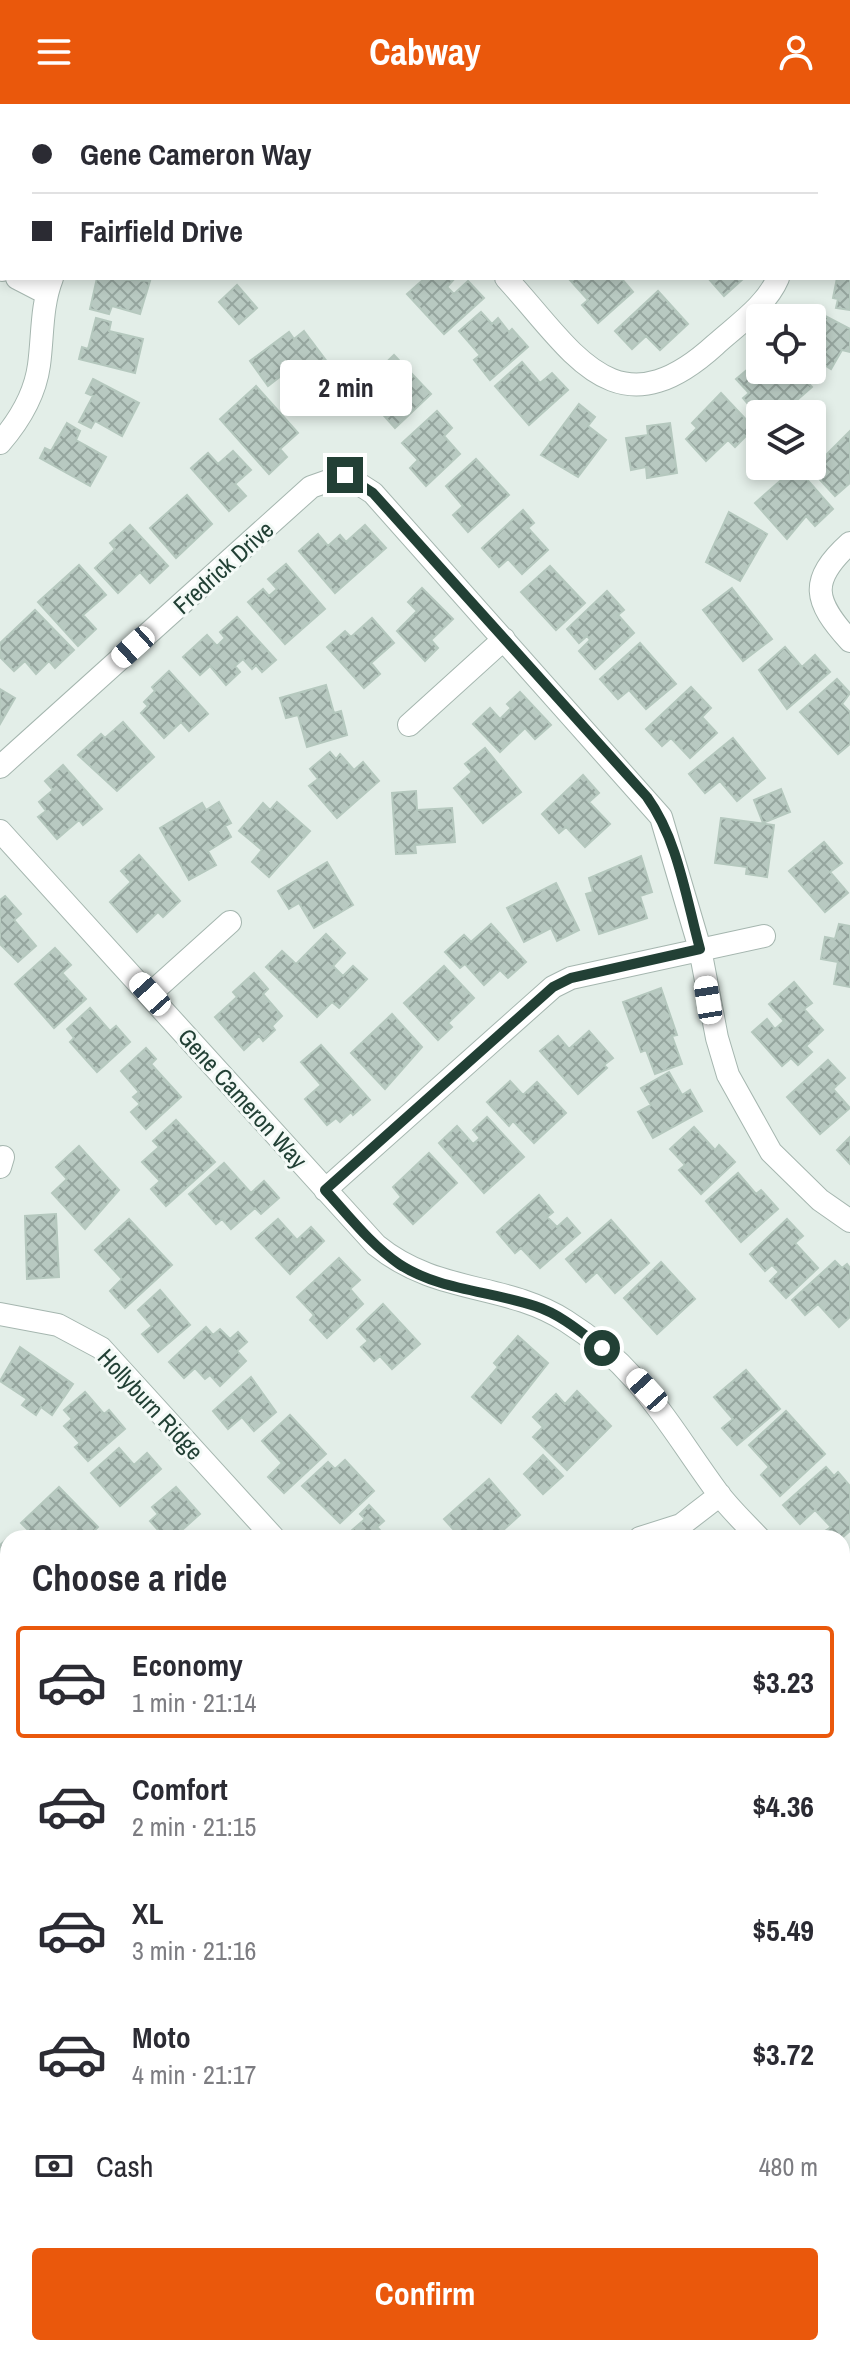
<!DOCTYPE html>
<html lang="en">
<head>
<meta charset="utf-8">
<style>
	:root { --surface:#fff; --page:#f7f7f7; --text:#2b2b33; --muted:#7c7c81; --line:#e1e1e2; --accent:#ea580c }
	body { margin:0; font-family:"Archivo Narrow",sans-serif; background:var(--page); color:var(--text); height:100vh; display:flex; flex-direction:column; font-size:30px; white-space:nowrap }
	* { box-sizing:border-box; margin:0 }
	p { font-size:26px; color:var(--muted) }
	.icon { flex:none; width:44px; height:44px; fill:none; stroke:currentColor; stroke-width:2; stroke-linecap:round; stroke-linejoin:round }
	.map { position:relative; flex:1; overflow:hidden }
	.sheet { position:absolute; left:0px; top:1426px; width:850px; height:826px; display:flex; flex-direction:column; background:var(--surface); border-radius:24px 24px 0 0; box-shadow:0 4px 12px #0003 }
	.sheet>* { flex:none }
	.banner { position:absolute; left:0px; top:0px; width:850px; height:176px; box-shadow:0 4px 12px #0003; display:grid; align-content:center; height:176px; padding:0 32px; background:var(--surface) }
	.fabs { position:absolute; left:746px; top:200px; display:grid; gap:16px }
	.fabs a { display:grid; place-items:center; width:80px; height:80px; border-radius:8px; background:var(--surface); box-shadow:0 4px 12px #0003; font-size:40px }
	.end { position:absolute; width:36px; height:36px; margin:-18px; border:10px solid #224035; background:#fff; box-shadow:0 0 0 4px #fff }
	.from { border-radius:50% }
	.bubble { position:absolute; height:56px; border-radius:8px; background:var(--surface); box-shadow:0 4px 12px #0003; font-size:26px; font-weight:700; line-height:56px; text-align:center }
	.car { position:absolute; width:24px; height:48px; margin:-24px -12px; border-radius:10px; box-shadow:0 0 6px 2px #0007; background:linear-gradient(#fff 24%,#345 0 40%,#fff 0 76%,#345 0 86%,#fff 0) }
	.banner b { display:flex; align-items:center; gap:28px; height:76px; font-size:30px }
	.banner b+b { border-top:2px solid var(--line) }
	.banner i { width:20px; height:20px; background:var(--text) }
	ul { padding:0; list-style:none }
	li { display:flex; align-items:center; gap:24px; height:112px; margin:0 16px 12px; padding:0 16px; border:4px solid transparent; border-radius:8px }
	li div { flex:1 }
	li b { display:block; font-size:30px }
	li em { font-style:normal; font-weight:700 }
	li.current { border-color:var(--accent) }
	li>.icon { width:72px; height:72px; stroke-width:1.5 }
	h2 { padding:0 32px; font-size:36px; line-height:96px }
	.pay { display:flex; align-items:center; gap:20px; height:88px; padding:0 32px; font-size:30px }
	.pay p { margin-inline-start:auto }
	.action { display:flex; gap:16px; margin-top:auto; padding:16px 32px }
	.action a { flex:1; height:92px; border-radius:8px; background:var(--accent); color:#fff; font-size:32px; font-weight:700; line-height:92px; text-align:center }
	header { display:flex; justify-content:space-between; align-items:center; height:104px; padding:0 32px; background:var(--accent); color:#fff; font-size:36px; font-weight:700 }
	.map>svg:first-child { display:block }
	.green { fill:#bbe0c2 }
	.building { fill:url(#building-cross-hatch); stroke:#b5c8be; stroke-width:2 }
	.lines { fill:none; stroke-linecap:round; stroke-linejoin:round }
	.minor-casing { stroke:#a5b6af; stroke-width:24 }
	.tertiary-casing { stroke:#a5b6af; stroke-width:26 }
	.minor { stroke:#fff; stroke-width:22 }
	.tertiary { stroke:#fff; stroke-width:24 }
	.route { stroke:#224035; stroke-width:10 }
	.labels { text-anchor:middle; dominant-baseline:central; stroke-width:6; stroke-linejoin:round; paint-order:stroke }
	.street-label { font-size:24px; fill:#224035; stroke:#f4faf7 }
</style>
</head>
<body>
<header><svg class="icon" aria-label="menu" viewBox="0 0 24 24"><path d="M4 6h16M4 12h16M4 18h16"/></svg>Cabway<svg class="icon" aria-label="person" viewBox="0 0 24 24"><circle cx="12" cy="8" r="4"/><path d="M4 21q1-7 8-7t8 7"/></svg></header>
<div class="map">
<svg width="850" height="2251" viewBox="0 0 850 2251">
	<defs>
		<pattern id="building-cross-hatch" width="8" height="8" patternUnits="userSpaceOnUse" patternTransform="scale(2)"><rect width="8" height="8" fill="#b8c9c1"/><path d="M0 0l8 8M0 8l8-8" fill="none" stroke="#95a59e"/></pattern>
	</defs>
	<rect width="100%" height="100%" fill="#e3eee8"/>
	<path class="green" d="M 439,2244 L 568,2244 L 560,2251 L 447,2251 Z"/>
	<path class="building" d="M 48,0 L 78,0 L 80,2 L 49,2 Z
		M 110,0 L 141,0 L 143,2 L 112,2 Z
		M 274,0 L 330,0 L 332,2 L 272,2 Z
		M 429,0 L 464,0 L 427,2 Z
		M 754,0 L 814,0 L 816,2 L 752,2 Z
		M 848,29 L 850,31 L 848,64 Z
		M 850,89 L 850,138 L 848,138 L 848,90 Z
		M 848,153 L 850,154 L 850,206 L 836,204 L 838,195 L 833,194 L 837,174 L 848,174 Z
		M 97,174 L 150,177 L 140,210 L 112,202 L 109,210 L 90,205 Z
		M 425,174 L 455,174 L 447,183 L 454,190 L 468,177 L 484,194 L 444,230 L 407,190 Z
		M 621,174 L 633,188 L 598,219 L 582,201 L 588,196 L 569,175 Z
		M 708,174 L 744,174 L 724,192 Z
		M 237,181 L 257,204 L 239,220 L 219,198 Z
		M 658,187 L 688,220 L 660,246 L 646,232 L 632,245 L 615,227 Z
		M 808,203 L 850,225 L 850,248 L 842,246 L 831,265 L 812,253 L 812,214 L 802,214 Z
		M 481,208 L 492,220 L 498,214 L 509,228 L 512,225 L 528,243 L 490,276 L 474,256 L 480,251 L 459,227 Z
		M 96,214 L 111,218 L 109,227 L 143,235 L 135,269 L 79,255 L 82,243 L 88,245 Z
		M 304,227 L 331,263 L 318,272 L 329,287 L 301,308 L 285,287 L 295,279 L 286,268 L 268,282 L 250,257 L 289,228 L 294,235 Z
		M 394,251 L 431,290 L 395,324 L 378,305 L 386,297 L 367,277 Z
		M 522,258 L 540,279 L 552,269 L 568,286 L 529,321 L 495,282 Z
		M 754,260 L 762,270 L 767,266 L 796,266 L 812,283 L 781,310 L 760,310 L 760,314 L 743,294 L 749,289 L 736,275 Z
		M 93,275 L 139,299 L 122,332 L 95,317 L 91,324 L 79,318 L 93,292 L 86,289 Z
		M 256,282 L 298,329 L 280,345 L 287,353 L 269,370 L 220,315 Z
		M 721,289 L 754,324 L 735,343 L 728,336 L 706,357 L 686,335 L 697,324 L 692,319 Z
		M 579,300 L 595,313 L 588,322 L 606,336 L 578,373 L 541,351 Z
		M 437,307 L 452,324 L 444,332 L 460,350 L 426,382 L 410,364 L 418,356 L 402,339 Z
		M 67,319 L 80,327 L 76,336 L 106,353 L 90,382 L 40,354 L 45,344 L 51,347 Z
		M 670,319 L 677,369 L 647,374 L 646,363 L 631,366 L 626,334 L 648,331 L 647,322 Z
		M 850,327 L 850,379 L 835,392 L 811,366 Z
		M 233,347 L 251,366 L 235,380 L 246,392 L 229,407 L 191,364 L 208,349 L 218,360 Z
		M 476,355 L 509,391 L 468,428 L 453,411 L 463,402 L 446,382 Z
		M 796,363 L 833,405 L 815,422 L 806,412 L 787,435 L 755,399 Z
		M 187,391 L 212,420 L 176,454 L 150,424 Z
		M 523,406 L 534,419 L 528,424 L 548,446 L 522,470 L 508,455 L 499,463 L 482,444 Z
		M 729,408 L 767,430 L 740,477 L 706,458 Z
		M 130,421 L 168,462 L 150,479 L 140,468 L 118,489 L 95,464 L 115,445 L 110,439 Z
		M 365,421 L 386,444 L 335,489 L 299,447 L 318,430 L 328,442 L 340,431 L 346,438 Z
		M 286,460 L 325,505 L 285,540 L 248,498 L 263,485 L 269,492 L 277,485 L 268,475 Z
		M 79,461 L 106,491 L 83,511 L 96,525 L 78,542 L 38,498 Z
		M 550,462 L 585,499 L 556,526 L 521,488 Z
		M 422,484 L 453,515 L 431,536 L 438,544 L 425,557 L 397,527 L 417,507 L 408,498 Z
		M 732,484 L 772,535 L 743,557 L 703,506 Z
		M 607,487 L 624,506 L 618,511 L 634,529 L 595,565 L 579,547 L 590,536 L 587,532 L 579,539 L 567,525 Z
		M 35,506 L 74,546 L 55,564 L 49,557 L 36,570 L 25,557 L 14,567 L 0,553 L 0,539 Z
		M 237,513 L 276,556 L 262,568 L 256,561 L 252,565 L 243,555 L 235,562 L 240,568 L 226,581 L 210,562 L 200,571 L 183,553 L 207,531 L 217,542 L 225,534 L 220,528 Z
		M 372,514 L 394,539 L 371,559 L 380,570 L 364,584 L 327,543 L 345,527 L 351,533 Z
		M 640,539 L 676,580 L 646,605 L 629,586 L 618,595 L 600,575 Z
		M 785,543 L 802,563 L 815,551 L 830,568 L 787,605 L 759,566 Z
		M 169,567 L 208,610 L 189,627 L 181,618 L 164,634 L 141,609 L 148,602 L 144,598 L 155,587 L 152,583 Z
		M 837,575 L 850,589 L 842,600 L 850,608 L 850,640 L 838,650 L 800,608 Z
		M 326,581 L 334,609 L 341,607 L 347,631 L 307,643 L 298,611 L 286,614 L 280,594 Z
		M 691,583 L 711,604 L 702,613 L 717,629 L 690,654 L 671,634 L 662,642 L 646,625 Z
		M 0,585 L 15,594 L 0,620 Z
		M 520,588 L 551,621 L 535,635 L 525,624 L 500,648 L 473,620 L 490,604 L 500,615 L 511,604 L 507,600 Z
		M 123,618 L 154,653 L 117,687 L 78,651 L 101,630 L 105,634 Z
		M 733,634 L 765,674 L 737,697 L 720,677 L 705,689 L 689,670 Z
		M 485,644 L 521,688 L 483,719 L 454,684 L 472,668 L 465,660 Z
		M 330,648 L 336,655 L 340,650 L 354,666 L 363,658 L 379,677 L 337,714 L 309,682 L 318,675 L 310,665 Z
		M 63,661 L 102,705 L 83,721 L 79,716 L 57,735 L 38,713 L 46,707 L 39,698 L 53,686 L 45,677 Z
		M 583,671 L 599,689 L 589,698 L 610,720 L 585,743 L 566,723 L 559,729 L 542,710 Z
		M 781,685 L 790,708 L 763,719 L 754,696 Z
		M 416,687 L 417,706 L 452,704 L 455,738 L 415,741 L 416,749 L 396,750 L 392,689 Z
		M 219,698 L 231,719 L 225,722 L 231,733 L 208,747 L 216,761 L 189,776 L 160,724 L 202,699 L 206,706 Z
		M 277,698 L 310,727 L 269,773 L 252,758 L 262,746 L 239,727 L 263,699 L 270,706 Z
		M 721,714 L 774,721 L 767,773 L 746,770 L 747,763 L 715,759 Z
		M 824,738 L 842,759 L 830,768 L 848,789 L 825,808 L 789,767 Z
		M 139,751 L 180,797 L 163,813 L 158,808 L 137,828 L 110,798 L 131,778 L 121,767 Z
		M 641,752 L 652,788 L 640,792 L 647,814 L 599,830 L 586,790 L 593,788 L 589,774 Z
		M 327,758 L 353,801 L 314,824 L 299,799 L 289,805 L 278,787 Z
		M 556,779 L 579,826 L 557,837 L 551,824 L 524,838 L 507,804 Z
		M 5,792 L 21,810 L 14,816 L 36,842 L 18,858 L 0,840 L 0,796 Z
		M 491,820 L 526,858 L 508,874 L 500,866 L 484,881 L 465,860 L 460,864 L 445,848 L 464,831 L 471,838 Z
		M 839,820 L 850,822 L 850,883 L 834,880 L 838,858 L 821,855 L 825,833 L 835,835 Z
		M 326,830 L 345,849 L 333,862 L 343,872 L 353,862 L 367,875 L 339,904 L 332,898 L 317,913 L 266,863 L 282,847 L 296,860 Z
		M 55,844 L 71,861 L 62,869 L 86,895 L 54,924 L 15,880 Z
		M 444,862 L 474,894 L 448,919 L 452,923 L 438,936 L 404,899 Z
		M 254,869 L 268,885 L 263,890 L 282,912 L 272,922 L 275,926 L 263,937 L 259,932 L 244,946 L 215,913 L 237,893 L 233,888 Z
		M 794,878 L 812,899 L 804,905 L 823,926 L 806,942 L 812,948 L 798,961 L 791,954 L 782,962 L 752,928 L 767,915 L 775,925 L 784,917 L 769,900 Z
		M 661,884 L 677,931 L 672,932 L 682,960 L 655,970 L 646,946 L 641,948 L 623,898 Z
		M 90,904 L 110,927 L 116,922 L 130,938 L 97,968 L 70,938 L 74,934 L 67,925 Z
		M 392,910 L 422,943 L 385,985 L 351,949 Z
		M 589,927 L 613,954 L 604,961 L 607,964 L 578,990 L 540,947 L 558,932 L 569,945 Z
		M 321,941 L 370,996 L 353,1011 L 351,1008 L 340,1018 L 336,1014 L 327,1021 L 305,995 L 321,981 L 301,958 Z
		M 146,944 L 156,955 L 151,960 L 181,993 L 146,1025 L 131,1008 L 140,1000 L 133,993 L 139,988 L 121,967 Z
		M 828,956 L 845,974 L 833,985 L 850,1004 L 820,1030 L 787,993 Z
		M 669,968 L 682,991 L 690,986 L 702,1007 L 653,1034 L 638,1008 L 651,1001 L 641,984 Z
		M 510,977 L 523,991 L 537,978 L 566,1009 L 534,1039 L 513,1017 L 509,1022 L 487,998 Z
		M 487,1013 L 524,1053 L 484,1089 L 439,1039 L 457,1022 L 473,1040 L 480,1034 L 473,1026 Z
		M 176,1016 L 215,1058 L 166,1102 L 151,1085 L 160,1077 L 142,1058 L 159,1043 L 153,1037 Z
		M 694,1023 L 715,1046 L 719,1041 L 735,1058 L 701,1090 L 679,1066 L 685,1061 L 670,1045 Z
		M 850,1033 L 850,1060 L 837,1046 Z
		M 79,1042 L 119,1086 L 85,1125 L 52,1089 L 67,1075 L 56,1063 Z
		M 429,1049 L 457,1079 L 413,1120 L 394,1100 L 401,1093 L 393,1083 Z
		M 224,1059 L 251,1089 L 264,1077 L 279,1094 L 261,1110 L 255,1104 L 231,1125 L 222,1115 L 216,1120 L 189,1090 Z
		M 738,1069 L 756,1090 L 761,1086 L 778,1105 L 741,1138 L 706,1097 Z
		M 539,1091 L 553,1108 L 547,1113 L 557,1123 L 567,1114 L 580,1129 L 540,1164 L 521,1144 L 515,1149 L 497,1128 Z
		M 56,1110 L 59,1173 L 27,1175 L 25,1112 Z
		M 129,1115 L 172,1161 L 125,1204 L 110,1187 L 122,1175 L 95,1146 Z
		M 278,1115 L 297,1136 L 311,1123 L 324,1137 L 290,1170 L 256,1134 Z
		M 787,1115 L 803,1132 L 795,1139 L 818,1164 L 786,1194 L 770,1177 L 779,1168 L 772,1161 L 765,1167 L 750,1150 Z
		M 611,1116 L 649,1159 L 615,1189 L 597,1168 L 586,1178 L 566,1155 Z
		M 339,1154 L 360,1176 L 350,1185 L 363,1200 L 327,1234 L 310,1216 L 314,1211 L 297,1193 Z
		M 835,1157 L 842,1164 L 847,1160 L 850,1164 L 850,1213 L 839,1223 L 818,1200 L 805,1211 L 792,1196 Z
		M 661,1158 L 695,1195 L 657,1230 L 624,1194 Z
		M 160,1186 L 190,1221 L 158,1248 L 142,1230 L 152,1222 L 138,1206 Z
		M 383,1200 L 420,1240 L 392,1265 L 380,1252 L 374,1257 L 361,1243 L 368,1237 L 357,1225 Z
		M 206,1223 L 213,1231 L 220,1225 L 230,1235 L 238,1228 L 247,1238 L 237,1247 L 246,1257 L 220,1282 L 210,1271 L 205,1275 L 195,1264 L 184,1274 L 169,1258 Z
		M 518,1232 L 548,1259 L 501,1319 L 472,1293 L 498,1263 L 494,1259 Z
		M 20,1243 L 73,1280 L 52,1311 L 41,1303 L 36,1311 L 22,1301 L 27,1295 L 0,1277 Z
		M 746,1266 L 780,1305 L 737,1341 L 722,1324 L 733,1315 L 714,1293 Z
		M 251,1273 L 276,1308 L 254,1327 L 242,1313 L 228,1325 L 213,1307 Z
		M 577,1287 L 611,1322 L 567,1366 L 533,1333 L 543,1323 L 533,1313 L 556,1290 L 565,1300 Z
		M 85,1288 L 104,1310 L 109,1306 L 125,1325 L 88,1357 L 75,1343 L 80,1339 L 64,1322 L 72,1315 L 64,1306 Z
		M 786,1307 L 825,1350 L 780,1392 L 761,1371 L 769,1363 L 749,1341 Z
		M 290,1311 L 326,1350 L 284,1389 L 268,1373 L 282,1359 L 262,1337 Z
		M 119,1344 L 134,1361 L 147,1349 L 161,1365 L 120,1402 L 91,1369 Z
		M 543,1351 L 563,1372 L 543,1390 L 524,1370 Z
		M 345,1356 L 374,1387 L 340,1419 L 302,1382 L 328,1358 L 335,1365 Z
		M 826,1363 L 834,1372 L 838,1368 L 850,1382 L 850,1427 L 842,1434 L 831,1434 L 825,1427 L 831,1423 L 815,1406 L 800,1420 L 783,1401 Z
		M 489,1375 L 520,1411 L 500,1429 L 505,1434 L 461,1434 L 444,1415 Z
		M 59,1383 L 98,1423 L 87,1434 L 75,1434 L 68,1427 L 61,1434 L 36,1434 L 21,1419 Z
		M 176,1383 L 200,1410 L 173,1434 L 165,1434 L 150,1417 L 158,1410 L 152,1403 Z
		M 369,1401 L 384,1417 L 377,1423 L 387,1434 L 343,1434 L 365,1415 L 360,1410 Z
		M 8,1434 L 8,1478 L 0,1485 L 0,1441 Z
		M 850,1538 L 850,1566 L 842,1557 L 842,1546 Z
		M 8,1561 L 8,1619 L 0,1611 L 0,1568 Z
		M 842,1577 L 850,1585 L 850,1598 L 842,1606 Z
		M 843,1703 L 850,1710 L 850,1769 L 842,1760 Z
		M 0,1732 L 8,1741 L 8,1746 L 0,1753 Z
		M 0,1758 L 8,1767 L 8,1785 L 0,1792 Z
		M 0,1893 L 8,1896 L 8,1932 L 0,1951 Z
		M 850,1927 L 850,1993 L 842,1984 L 842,1975 L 848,1970 L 842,1964 L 842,1934 Z
		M 845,2084 L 850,2089 L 850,2153 L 842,2144 L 845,2140 L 842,2136 L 842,2086 Z
		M 8,2109 L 8,2160 L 0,2167 L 0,2116 Z
		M 276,2244 L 309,2244 L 316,2251 L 269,2251 Z
		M 644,2244 L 652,2244 L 656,2249 L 669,2244 L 675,2251 L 637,2251 Z
		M 677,2244 L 733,2244 L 726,2251 L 684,2251 Z"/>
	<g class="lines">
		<g class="minor-casing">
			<path id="minor" d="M 359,0 L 361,2
				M 690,0 L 691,2
				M 213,2 L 215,0
				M 0,164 L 2,166
				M 17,174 L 46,189
				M 506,174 C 573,247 615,332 715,241 C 737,221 766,202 778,174
				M 0,339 C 19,317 35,291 39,261 C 43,232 41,202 52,174
				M 850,439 C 808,477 814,497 850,537
				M 409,621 L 504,535
				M 0,663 L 311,383 L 345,371 L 373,389 L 661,713 L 700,845 L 717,934 L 728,971 L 771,1048 L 820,1096 L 850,1117
				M 0,727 L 376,1141 C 437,1191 505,1178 566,1217 C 641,1264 668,1321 718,1389 C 730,1405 745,1419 759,1434
				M 150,890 L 230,818
				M 0,1063 L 3,1053
				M 325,1086 L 553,883 L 571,874 L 764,832
				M 0,1210 L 58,1221 L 101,1244 L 274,1434
				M 640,1434 L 681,1421 L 720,1391
				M 0,1543 L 8,1536
				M 0,1676 L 8,1685
				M 842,1840 L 850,1849
				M 842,2241 L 850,2249
				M 387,2244 L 398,2251
				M 797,2251 L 805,2244"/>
		</g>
		<g class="tertiary-casing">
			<path id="tertiary" d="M 842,1476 L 850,1469
				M 0,2226 L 8,2219"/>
		</g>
		<use href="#minor" class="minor"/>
		<use href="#tertiary" class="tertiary"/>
	</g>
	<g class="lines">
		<path class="route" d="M 345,371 L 373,389 L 647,693 C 678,736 686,794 700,845 L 571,874 L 553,883 L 325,1086 C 348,1111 371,1141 399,1160 C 438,1186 491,1187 535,1202 C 560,1210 581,1228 602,1244"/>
	</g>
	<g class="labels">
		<g class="street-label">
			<text transform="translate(223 463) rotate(-42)">Fredrick Drive</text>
			<text transform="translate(243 994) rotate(48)">Gene Cameron Way</text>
			<text transform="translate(151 1300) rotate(47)">Hollyburn Ridge</text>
		</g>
	</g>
</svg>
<div class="fabs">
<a><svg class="icon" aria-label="locate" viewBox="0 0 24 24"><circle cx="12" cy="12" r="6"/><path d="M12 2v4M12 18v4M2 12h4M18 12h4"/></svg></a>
<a><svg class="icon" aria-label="layers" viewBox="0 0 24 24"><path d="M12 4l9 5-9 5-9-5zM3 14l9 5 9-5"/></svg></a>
</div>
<i class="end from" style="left:602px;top:1244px"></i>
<i class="end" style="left:345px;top:371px"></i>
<div class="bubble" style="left:280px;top:256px;width:132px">2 min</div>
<i class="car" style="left:133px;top:543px;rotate:228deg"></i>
<i class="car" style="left:150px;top:890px;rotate:318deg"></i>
<i class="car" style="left:708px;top:896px;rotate:351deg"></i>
<i class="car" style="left:647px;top:1286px;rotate:318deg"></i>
<div class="banner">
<b><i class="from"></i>Gene Cameron Way</b>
<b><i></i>Fairfield Drive</b>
</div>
<section class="sheet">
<h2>Choose a ride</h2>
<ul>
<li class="current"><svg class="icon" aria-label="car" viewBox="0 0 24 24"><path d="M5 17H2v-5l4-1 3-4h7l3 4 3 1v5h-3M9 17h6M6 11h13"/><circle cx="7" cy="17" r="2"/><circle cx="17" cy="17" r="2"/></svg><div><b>Economy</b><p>1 min · 21:14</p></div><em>$3.23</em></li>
<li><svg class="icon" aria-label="car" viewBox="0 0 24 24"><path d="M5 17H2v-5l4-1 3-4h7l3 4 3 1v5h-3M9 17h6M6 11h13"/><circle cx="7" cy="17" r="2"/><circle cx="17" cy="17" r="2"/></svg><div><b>Comfort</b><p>2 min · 21:15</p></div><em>$4.36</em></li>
<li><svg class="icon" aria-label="car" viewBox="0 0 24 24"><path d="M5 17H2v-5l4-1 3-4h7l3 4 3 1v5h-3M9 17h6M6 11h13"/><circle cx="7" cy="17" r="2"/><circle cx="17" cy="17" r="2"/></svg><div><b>XL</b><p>3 min · 21:16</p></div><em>$5.49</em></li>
<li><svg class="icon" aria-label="car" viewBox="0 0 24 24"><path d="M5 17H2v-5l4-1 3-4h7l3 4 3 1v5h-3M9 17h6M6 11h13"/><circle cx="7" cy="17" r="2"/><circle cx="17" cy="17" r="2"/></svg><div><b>Moto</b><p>4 min · 21:17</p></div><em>$3.72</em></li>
</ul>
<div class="pay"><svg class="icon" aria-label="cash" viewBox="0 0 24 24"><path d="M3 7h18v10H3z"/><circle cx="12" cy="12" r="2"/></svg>Cash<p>480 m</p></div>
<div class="action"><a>Confirm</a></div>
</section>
</div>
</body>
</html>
